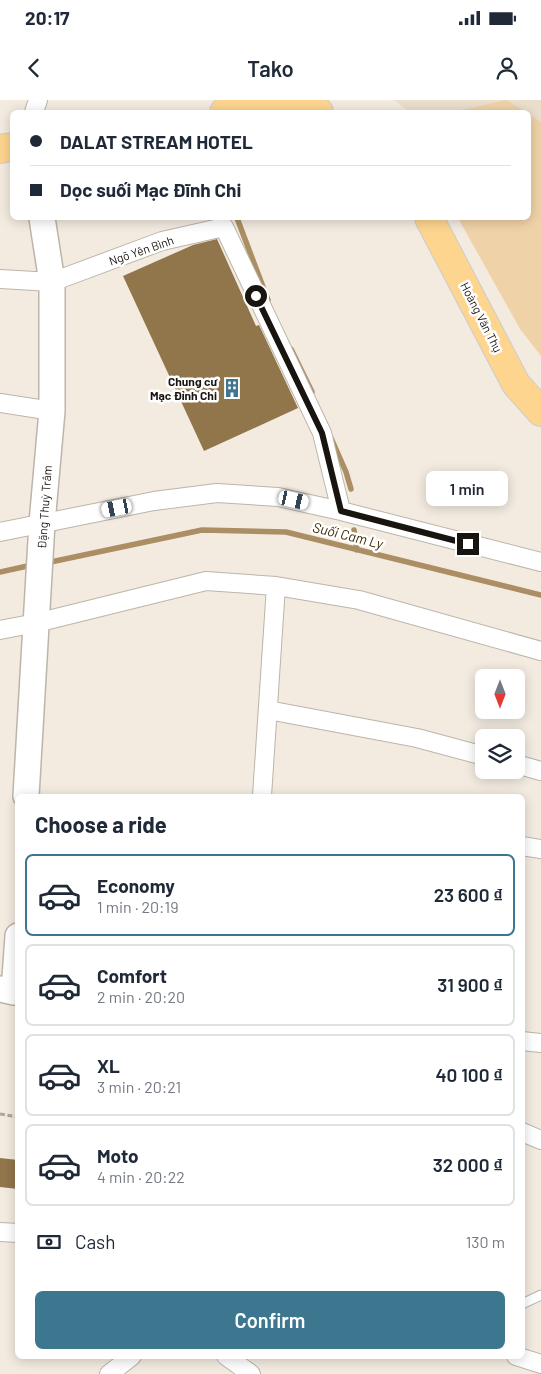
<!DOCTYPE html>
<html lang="en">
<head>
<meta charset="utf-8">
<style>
	:root { --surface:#fff; --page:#f6f6f7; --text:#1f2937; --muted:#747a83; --line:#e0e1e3; --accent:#3c778f }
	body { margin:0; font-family:Barlow,sans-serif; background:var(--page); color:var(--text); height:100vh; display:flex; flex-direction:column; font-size:19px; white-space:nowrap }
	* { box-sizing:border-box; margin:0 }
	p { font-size:16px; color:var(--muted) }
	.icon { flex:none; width:28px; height:28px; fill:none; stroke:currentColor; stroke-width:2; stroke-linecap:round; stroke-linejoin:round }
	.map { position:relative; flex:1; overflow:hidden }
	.details { position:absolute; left:15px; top:694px; width:510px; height:565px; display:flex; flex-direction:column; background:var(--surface); border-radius:8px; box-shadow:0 2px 12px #0003 }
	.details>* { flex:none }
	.banner { position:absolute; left:10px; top:10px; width:521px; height:110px; border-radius:8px; box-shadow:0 2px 12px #0003; display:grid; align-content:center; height:110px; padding:0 20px; background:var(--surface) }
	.needle { width:32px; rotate:180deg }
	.buttons { position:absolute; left:475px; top:569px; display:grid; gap:10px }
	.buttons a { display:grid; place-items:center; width:50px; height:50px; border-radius:8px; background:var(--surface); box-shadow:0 2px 12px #0003; font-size:25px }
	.end { position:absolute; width:22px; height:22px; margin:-11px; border:6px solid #181511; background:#fff; box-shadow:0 0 0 2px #fff }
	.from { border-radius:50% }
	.bubble { position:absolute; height:35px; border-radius:8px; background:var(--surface); box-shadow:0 2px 12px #0003; font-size:16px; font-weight:600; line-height:35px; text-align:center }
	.car { position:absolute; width:15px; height:30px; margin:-15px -8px; border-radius:6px; box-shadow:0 0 4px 1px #0007; background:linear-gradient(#fff 24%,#345 0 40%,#fff 0 76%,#345 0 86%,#fff 0) }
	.banner b { display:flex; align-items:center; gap:18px; height:48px; font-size:19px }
	.banner b+b { border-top:1px solid var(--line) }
	.banner i { width:12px; height:12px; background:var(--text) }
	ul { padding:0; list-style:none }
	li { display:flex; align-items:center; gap:15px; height:82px; margin:0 10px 8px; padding:0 10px; border:2px solid var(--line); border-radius:8px }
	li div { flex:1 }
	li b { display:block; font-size:19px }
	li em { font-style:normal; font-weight:600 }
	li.active { border-color:var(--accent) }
	li>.icon { width:45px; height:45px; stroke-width:1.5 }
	h2 { padding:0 20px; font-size:22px; line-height:60px }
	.pay { display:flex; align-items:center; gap:12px; height:55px; padding:0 20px; font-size:19px }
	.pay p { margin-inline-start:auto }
	.primary-button { display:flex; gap:10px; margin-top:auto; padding:10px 20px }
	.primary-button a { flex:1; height:58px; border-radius:8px; background:var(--accent); color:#fff; font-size:20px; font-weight:600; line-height:58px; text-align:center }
	.status { display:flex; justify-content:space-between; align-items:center; height:35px; padding:0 25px; background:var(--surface); direction:ltr }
	.status svg { height:14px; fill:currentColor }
	header { display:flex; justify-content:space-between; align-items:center; height:65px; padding:0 20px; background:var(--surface); font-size:22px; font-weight:600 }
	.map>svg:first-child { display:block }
	.built { fill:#eadecc }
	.green { fill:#efd2a7 }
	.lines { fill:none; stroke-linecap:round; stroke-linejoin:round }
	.stream { stroke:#ab8e63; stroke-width:5.5 }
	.building { fill:#91754b }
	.lane-casing { stroke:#bcb5aa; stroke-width:11 }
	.street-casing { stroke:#bcb5aa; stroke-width:20 }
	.secondary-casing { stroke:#bcb5aa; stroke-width:28 }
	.primary-casing { stroke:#cccccb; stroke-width:30 }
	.path { stroke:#ada69e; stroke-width:3; stroke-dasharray:5 2.5; stroke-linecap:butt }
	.lane { stroke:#fff; stroke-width:9 }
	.street { stroke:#fff; stroke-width:18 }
	.secondary { stroke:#fff; stroke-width:25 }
	.primary { stroke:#fed58f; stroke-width:28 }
	.route { stroke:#181511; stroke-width:6 }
	.labels { text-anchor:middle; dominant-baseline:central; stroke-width:5; stroke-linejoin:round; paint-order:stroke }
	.street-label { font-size:12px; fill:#181511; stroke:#fff }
	.poi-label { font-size:12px; font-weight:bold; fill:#181511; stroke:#fff; text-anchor:end }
	.water-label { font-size:14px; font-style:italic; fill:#3d2803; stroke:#fff }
</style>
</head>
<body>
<div class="status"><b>20:17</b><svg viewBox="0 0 49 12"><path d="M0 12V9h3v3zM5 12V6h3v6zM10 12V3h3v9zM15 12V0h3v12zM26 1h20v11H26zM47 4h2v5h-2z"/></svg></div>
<header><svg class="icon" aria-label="back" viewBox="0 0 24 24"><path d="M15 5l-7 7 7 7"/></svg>Tako<svg class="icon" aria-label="person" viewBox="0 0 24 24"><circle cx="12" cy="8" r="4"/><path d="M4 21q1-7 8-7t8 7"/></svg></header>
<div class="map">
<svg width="541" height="1274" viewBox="0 0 541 1274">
	<rect width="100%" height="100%" fill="#f3ebe0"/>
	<path class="built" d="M 394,0 L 541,0 L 541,162 L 529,118 L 529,12 L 410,12 Z"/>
	<path class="green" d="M 506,0 L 526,12 L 452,12 L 453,12 Z
		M 529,14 L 541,22 L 541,256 L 520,229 L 458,118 L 529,118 Z"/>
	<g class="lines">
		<path class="stream" d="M 237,118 L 268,200
			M 291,249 L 312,292
			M 331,338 L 346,372 L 351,389
			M 354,430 L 357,450
			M 46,463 L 202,430 L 286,432 L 541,495
			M 0,472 L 32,465"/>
	</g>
	<path class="building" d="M 217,139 L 256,226 L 259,225 L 298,308 L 204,351 L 123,176 L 193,145 Z
		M 0,1058 L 18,1060 L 18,1089 L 0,1087 Z"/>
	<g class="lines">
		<g class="lane-casing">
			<path id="lane" d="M 522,1204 L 541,1195"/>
		</g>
		<g class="street-casing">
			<path id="street" d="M 34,12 L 38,0
				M 0,179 L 52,182 L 162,141 L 224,127 L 322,333 L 341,411
				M 0,303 L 52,311
				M 0,432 L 154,401 L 217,393 L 278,397 L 341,411 L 541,462
				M 0,530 L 36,523 L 206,481 L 276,486 L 359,500 L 541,551
				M 268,610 L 417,638 L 484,656
				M 516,664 L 541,671
				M 262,696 L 276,486
				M 522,746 L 541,749
				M 522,941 L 541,943
				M 522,1032 L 541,1040
				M 0,1132 L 18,1133
				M 226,1256 L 251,1274
				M 516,1256 L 541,1264
				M 109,1274 L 132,1256"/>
		</g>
		<g class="secondary-casing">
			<path id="secondary" d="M 26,696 L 42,423 L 52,311 L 52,182 L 42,118
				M 0,889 L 14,892 L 18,836"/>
		</g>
		<g class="primary-casing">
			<path id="primary" d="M 224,12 L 278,4 L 308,5 L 319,12
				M 0,49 L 12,47
				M 429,118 L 516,284 L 541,312"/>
		</g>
		<path class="path" d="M 0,1014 L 18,1017"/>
		<use href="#lane" class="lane"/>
		<use href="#street" class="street"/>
		<use href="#secondary" class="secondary"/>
		<use href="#primary" class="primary"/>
	</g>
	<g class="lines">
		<path class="route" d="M 256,196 L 322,333 L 341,411 L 468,444"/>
	</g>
	<defs>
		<g id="building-bare" transform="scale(1.5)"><path d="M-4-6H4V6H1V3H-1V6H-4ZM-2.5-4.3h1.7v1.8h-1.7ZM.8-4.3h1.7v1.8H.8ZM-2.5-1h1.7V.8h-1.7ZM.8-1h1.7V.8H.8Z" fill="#3c778f" stroke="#fff" stroke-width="2.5" paint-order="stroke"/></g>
	</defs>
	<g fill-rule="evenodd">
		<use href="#building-bare" x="232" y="288"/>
	</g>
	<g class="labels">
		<g class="street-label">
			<text transform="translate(141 150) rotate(-19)">Ngõ Yên Bình</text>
			<text transform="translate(482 217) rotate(63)">Hoàng Văn Thụ</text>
			<text transform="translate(44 407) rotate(-86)">Đặng Thuỳ Trâm</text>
		</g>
		<g class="poi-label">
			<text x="217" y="281">Chung cư<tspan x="217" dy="14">Mạc Đỉnh Chi</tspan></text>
		</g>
		<g class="water-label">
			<text transform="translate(348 435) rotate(14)">Suối Cam Ly</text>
		</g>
	</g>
</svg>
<div class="buttons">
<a><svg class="needle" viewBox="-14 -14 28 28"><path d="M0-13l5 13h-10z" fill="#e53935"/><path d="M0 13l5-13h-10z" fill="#747a83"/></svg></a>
<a><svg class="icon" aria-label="layers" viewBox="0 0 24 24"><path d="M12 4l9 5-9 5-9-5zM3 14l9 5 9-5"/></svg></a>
</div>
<i class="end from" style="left:256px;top:196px"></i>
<i class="end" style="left:468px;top:444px"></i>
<div class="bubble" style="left:426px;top:371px;width:82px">1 min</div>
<i class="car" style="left:294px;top:400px;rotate:103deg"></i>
<i class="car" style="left:117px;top:408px;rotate:259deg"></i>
<div class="banner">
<b><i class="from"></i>DALAT STREAM HOTEL</b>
<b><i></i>Dọc suối Mạc Đĩnh Chi</b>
</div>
<section class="details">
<h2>Choose a ride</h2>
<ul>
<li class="active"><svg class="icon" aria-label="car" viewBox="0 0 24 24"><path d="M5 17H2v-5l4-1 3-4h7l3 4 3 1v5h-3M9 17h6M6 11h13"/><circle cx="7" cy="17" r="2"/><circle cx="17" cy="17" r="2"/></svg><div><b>Economy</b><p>1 min · 20:19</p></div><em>23 600 ₫</em></li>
<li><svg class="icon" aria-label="car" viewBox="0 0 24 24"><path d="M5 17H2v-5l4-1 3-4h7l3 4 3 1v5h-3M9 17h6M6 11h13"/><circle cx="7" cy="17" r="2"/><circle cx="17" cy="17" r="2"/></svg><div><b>Comfort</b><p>2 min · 20:20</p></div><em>31 900 ₫</em></li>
<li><svg class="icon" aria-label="car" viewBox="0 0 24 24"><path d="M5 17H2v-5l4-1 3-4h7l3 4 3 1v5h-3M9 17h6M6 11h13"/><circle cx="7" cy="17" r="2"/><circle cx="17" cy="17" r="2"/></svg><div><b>XL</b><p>3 min · 20:21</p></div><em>40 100 ₫</em></li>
<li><svg class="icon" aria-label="car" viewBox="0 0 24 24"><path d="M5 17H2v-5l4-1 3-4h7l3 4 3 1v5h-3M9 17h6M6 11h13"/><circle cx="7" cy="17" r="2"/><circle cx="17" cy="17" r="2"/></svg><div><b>Moto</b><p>4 min · 20:22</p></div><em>32 000 ₫</em></li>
</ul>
<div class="pay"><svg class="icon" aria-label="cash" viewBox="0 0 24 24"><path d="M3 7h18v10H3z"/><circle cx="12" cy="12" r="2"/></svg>Cash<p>130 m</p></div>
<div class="primary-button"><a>Confirm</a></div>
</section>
</div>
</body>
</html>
